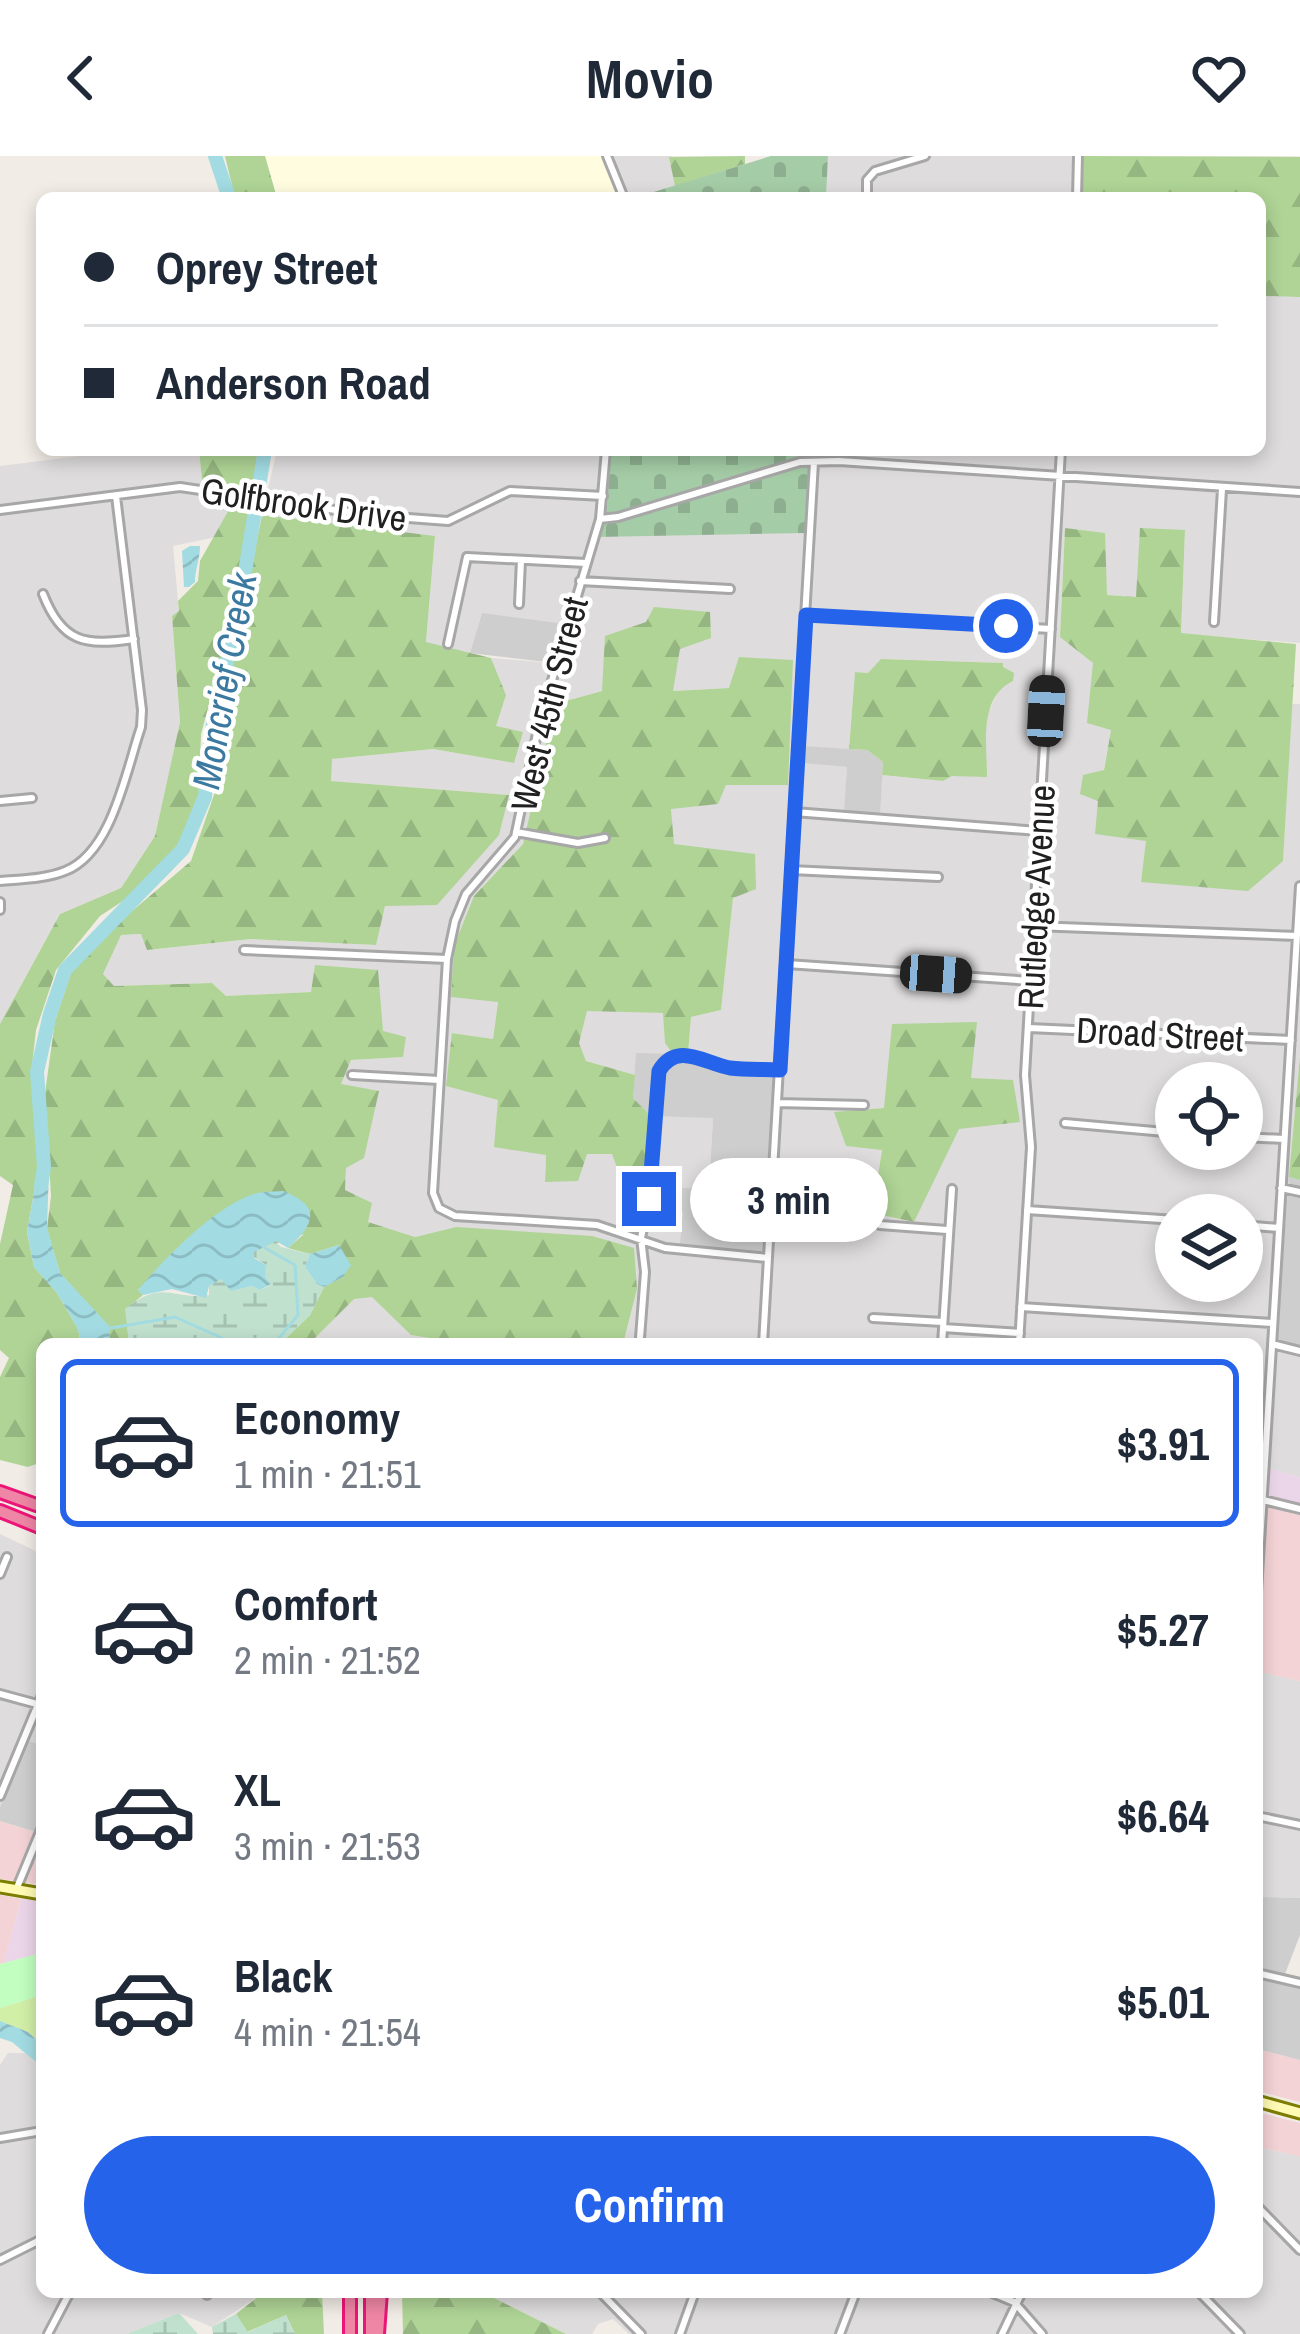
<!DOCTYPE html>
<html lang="en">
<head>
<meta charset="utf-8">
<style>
	:root { --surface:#fff; --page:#f2f2f3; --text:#1f2937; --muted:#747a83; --line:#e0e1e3; --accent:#2563eb }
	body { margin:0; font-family:"Archivo Narrow",sans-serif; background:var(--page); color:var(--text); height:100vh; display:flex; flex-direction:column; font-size:45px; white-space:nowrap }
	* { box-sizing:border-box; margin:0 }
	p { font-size:39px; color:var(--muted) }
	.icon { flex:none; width:66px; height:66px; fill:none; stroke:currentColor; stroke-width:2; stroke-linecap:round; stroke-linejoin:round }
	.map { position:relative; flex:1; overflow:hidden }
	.sheet { position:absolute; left:36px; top:1182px; width:1227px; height:960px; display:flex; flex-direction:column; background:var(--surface); border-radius:18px; box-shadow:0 6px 18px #0003 }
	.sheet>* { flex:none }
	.hud { position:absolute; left:36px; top:36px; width:1230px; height:264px; border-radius:18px; box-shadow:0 6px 18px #0003; display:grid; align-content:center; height:264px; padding:0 48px; background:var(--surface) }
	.controls { position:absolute; left:1155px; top:906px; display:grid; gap:24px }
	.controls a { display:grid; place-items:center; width:108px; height:108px; border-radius:50%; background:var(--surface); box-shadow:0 6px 18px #0003; font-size:60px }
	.end { position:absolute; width:54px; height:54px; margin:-27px; border:15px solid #2563eb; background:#fff; box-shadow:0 0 0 6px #fff }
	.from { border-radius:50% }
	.bubble { position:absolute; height:84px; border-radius:42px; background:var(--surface); box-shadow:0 6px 18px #0003; font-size:39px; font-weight:700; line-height:84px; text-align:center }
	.car { position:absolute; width:36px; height:72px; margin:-36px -18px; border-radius:15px; box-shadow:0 0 9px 3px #0007; background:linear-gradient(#222 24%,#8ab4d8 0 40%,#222 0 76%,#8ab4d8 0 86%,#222 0) }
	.hud b { display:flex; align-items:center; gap:42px; height:114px; font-size:45px }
	.hud b+b { border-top:3px solid var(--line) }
	.hud i { width:30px; height:30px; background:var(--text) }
	ul { padding:21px 0 0; list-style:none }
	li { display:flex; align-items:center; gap:36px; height:168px; margin:0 24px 18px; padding:0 24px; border:6px solid transparent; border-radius:18px }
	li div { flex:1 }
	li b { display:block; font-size:45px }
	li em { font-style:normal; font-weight:700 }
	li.active { border-color:var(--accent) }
	li>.icon { width:108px; height:108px; stroke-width:1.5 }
	.primary-button { display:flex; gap:24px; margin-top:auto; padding:24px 48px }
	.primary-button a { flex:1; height:138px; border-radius:72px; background:var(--accent); color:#fff; font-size:48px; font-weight:700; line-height:138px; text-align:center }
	header { display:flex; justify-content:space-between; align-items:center; height:156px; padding:0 48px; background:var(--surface); font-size:54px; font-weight:700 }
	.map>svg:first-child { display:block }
	.residential { fill:#dedcdd; fill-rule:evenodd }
	.commercial { fill:#f3d3d5 }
	.industrial { fill:#ebd6e9 }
	.education { fill:#fffce0 }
	.religious { fill:#cecece }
	.grass { fill:#d2efa7 }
	.forest { fill:url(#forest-firs) }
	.wetland { fill:url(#wetland-marsh) }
	.cemetery { fill:url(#cemetery-stones) }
	.park { fill:#c1febf }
	.water { fill:url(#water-waves) }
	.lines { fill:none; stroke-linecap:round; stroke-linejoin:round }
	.stream { stroke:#a2dbe2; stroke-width:3 }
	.river { stroke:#a2dbe2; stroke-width:14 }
	.street-casing { stroke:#a7a7a7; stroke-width:12 }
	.secondary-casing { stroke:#7d7d00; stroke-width:15 }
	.highway-casing { stroke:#eb1677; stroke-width:16 }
	.street { stroke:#fff; stroke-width:6 }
	.secondary { stroke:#fffbb5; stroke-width:9 }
	.highway { stroke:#ef86a5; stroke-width:10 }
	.route { stroke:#2563eb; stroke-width:15 }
	.labels { text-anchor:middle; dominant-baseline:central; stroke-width:9; stroke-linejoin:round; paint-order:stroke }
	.street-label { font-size:36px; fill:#202020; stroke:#fff }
	.water-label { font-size:39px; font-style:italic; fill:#3c79a0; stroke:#fff }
</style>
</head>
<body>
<header><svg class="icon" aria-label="back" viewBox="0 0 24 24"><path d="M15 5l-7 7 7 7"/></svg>Movio<svg class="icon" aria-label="heart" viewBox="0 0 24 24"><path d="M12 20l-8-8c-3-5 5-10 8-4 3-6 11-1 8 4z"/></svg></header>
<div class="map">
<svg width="1300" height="2178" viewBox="0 0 1300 2178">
	<defs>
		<pattern id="forest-firs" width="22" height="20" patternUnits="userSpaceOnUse" patternTransform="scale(3)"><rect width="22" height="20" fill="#afd496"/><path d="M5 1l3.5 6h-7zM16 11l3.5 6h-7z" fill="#96b681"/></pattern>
		<pattern id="wetland-marsh" width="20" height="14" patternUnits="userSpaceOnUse" patternTransform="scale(3)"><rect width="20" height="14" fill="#c0e1ce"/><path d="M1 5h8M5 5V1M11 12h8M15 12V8" fill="none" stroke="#a5c1b1"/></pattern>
		<pattern id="cemetery-stones" width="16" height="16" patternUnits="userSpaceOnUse" patternTransform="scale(3)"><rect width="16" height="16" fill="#a4cca6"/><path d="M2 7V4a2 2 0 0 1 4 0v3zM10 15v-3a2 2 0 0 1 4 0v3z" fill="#8daf8f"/></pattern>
		<pattern id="water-waves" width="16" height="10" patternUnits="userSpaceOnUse" patternTransform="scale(3)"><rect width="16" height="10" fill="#a2dbe2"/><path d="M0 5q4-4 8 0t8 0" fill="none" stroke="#8bbcc2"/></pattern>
	</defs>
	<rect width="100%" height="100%" fill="#f1ece5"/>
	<path class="residential" d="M 603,0 L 671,0 L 675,30 L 634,42 L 619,42 Z
		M 828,0 L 1084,0 L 1082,42 L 826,42 Z
		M 1266,139 L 1300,141 L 1300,487 L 1181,478 L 1185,375 L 1140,373 L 1137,441 L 1107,439 L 1065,373 L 1060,480 L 1093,507 L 1111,574 L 1098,645 L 1147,685 L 1141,725 L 1283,705 L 1292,548 L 1300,548 L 1300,900 L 1277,1186 L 1300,1192 L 1300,1321 L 1269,1313 L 1267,1350 L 1257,1346 L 1257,1188 L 623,1188 L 637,1133 L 456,1071 L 415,1081 L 367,1066 L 345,1034 L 346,1012 L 378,935 L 340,929 L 351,904 L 402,901 L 406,882 L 383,876 L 316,809 L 311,836 L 226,840 L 212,827 L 114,830 L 103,818 L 120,779 L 141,778 L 148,794 L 251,783 L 375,789 L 385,750 L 509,639 L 331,625 L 331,603 L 433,593 L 514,607 L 495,570 L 506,539 L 491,502 L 553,507 L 482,457 L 470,497 L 426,487 L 435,381 L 262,359 L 277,294 L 611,294 L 607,352 L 598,380 L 806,376 L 814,294 L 1260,294 ZM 646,466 L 680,493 L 672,535 L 730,532 L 718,648 L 671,652 L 673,688 L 733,741 L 721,854 L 691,861 L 688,898 L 730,910 L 764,1105 L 683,1055 L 709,1033 L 713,961 L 651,960 L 644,1028 L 622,1025 L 613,998 L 587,998 L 545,1025 L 546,999 L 499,944 L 447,930 L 453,877 L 493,883 L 498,845 L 474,740 L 523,688 L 555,548 L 602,535 ZM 882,503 L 1002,507 L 1000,531 L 987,559 L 943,625 L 882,619 L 880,659 L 845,656 L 847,611 L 802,607 L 802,591 L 849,593 L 855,516 L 868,517 ZM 1176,927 L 1242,927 L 1242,993 L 1176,993 ZM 884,952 L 913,1066 L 872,1057 L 882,993 L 834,957 ZM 1176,1059 L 1242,1059 L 1242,1125 L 1176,1125 Z
		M 127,294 L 199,294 L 202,324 L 234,329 L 230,357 L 216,381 L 173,390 L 179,456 L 172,460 L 180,566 L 155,680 L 121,732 L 60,758 L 0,868 L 0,310 Z
		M 587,854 L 664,857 L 665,886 L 673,898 L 637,897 L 635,919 L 586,905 L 579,887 Z
		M 372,1140 L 411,1179 L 465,1188 L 309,1188 L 354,1142 Z
		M 0,1378 L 42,1398 L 42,1589 L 27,1585 L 0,1651 Z
		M 1257,1515 L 1300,1525 L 1300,1742 L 1257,1741 Z
		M 8,1897 L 25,1897 L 42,1911 L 42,2136 L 264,2136 L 212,2171 L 179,2157 L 127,2178 L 0,2178 L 0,1909 Z
		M 1257,1991 L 1300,2000 L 1300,2178 L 629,2178 L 613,2163 L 598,2168 L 592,2178 L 566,2178 L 482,2136 L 1257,2136 Z"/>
	<path class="commercial" d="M 1257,1346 L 1300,1357 L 1300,1525 L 1257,1515 Z
		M 42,1661 L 42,1729 L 0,1723 L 0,1665 L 35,1676 Z
		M 0,1739 L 21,1743 L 4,1807 L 0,1808 Z
		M 1257,1893 L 1300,1904 L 1300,1946 L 1257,1935 Z
		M 1257,1956 L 1300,1967 L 1300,2000 L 1257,1991 Z"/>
	<path class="industrial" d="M 1268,1312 L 1300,1321 L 1300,1357 L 1267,1350 Z
		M 21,1743 L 42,1745 L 42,1797 L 4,1807 Z"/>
	<path class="education" d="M 265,0 L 603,0 L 619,42 L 277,42 Z"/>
	<path class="religious" d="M 482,457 L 565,468 L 554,507 L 470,497 Z
		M 802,590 L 867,594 L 883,606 L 880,660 L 844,657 L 847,611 L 801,607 Z
		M 636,897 L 700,898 L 730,910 L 776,910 L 764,1106 L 679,1099 L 683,1056 L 651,1054 L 654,1031 L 709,1033 L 713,962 L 651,960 L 633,942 Z
		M 1289,1021 L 1300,1024 L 1300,1192 L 1276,1186 Z
		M 28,1585 L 42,1589 L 42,1661 L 36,1676 L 0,1665 L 0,1651 Z
		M 1257,1741 L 1300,1742 L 1300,1779 L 1285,1818 L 1300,1823 L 1300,1904 L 1257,1893 Z"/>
	<path class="grass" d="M 42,1839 L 42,1889 L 28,1876 L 0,1865 L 0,1852 Z"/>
	<path class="forest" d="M 225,0 L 265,0 L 277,42 L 235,42 Z
		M 745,0 L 745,8 L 675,30 L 669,1 Z
		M 1084,0 L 1300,1 L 1300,141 L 1266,140 L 1263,284 L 1260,42 L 1082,42 Z
		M 199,294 L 258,294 L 252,333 L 202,324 Z
		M 231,350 L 249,357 L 237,444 L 201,578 L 199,637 L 178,691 L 138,735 L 100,760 L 56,814 L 36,874 L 31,919 L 38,1014 L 27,1076 L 34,1111 L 57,1137 L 78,1173 L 81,1188 L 42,1188 L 42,1306 L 28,1311 L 0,1304 L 0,1221 L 9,1202 L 0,1194 L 0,1088 L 13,1029 L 0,1020 L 0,868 L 60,758 L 121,732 L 155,680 L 180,566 L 172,460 L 179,455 L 178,445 L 198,425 L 200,405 Z
		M 262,359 L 435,380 L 426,486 L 491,502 L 506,539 L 496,570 L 523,576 L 514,607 L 433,593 L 332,603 L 331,625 L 509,639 L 499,679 L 437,749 L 385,750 L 376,789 L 251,783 L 147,794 L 141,778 L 121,779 L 103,818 L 114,830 L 212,827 L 226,840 L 311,836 L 315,809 L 378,814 L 383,875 L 406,881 L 403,901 L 351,904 L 341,928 L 379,935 L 364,1002 L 346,1012 L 345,1034 L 372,1047 L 368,1066 L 415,1081 L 456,1071 L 592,1080 L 634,1092 L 637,1133 L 623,1188 L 465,1188 L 411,1179 L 372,1141 L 354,1143 L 309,1188 L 280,1188 L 310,1159 L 324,1131 L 343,1121 L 339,1089 L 310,1098 L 288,1092 L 304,1078 L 138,1133 L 143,1139 L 126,1153 L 129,1188 L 110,1188 L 109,1171 L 60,1117 L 47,1073 L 51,1040 L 45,937 L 55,865 L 72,814 L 118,767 L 191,705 L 216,633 L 218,580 Z
		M 1065,372 L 1105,377 L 1107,439 L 1136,441 L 1140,372 L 1185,374 L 1181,477 L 1296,488 L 1283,705 L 1248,735 L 1141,726 L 1146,685 L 1095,678 L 1098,645 L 1080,638 L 1083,619 L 1104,614 L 1111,574 L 1087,567 L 1093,507 L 1060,481 Z
		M 654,451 L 710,456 L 711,482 L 680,493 L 673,535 L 729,532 L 739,501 L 793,504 L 788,629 L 726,629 L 718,648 L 671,653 L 674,688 L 755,698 L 756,733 L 733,742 L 721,854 L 691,861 L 688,898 L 673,898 L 665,887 L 663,857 L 587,855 L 579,887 L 586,905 L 635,919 L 633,942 L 651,960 L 645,1028 L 622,1025 L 612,998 L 587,998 L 578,1025 L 545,1026 L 546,999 L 494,991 L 498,944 L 446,930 L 452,877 L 493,883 L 498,846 L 451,841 L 454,790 L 474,740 L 523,688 L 555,548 L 602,535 L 605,480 L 646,466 Z
		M 881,503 L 1003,507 L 1003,511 L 1014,517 L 1013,525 C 978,542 987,588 987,621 L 952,620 L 943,625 L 882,619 L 883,606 L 867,594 L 849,593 L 855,516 L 868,517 Z
		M 977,866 L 971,922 L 1013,924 L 1020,966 L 959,973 L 914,1066 L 872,1057 L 882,994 L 846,990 L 834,956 L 884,952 L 892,868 Z
		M 1300,900 L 1300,1024 L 1289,1021 Z
		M 264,2136 L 322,2136 L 324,2178 L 295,2178 L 286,2159 L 247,2176 L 236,2158 Z
		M 402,2136 L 482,2136 L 566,2178 L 403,2178 Z"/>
	<path class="wetland" d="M 275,1085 L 281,1091 L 310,1098 L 305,1111 L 317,1128 L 324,1131 L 310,1159 L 280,1188 L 129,1188 L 125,1153 C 165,1122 171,1145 209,1139 L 209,1130 L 221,1122 L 235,1134 L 252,1130 L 260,1134 L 271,1129 L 264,1122 L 266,1109 L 254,1101 L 254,1095 Z
		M 179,2157 L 198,2178 L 127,2178 Z
		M 236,2158 L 248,2176 L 286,2159 L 295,2178 L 213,2178 L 212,2171 Z"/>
	<path class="cemetery" d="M 771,0 L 828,0 L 826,42 L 634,42 Z
		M 611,294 L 814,294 L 805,377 L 597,381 L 607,352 Z"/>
	<path class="park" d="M 42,1797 L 42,1839 L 0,1852 L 0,1808 Z"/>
	<path class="water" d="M 190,390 L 200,390 C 200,402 195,414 195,426 L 189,431 L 184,431 L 182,395 Z
		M 38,1014 L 49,1015 L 47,1072 L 60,1117 L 110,1171 L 110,1188 L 81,1188 L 78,1173 L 57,1137 L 34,1111 L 27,1076 Z
		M 283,1035 C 322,1050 315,1068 288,1092 L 276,1085 L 254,1096 L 254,1102 L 266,1109 L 265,1121 L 271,1128 L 260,1134 L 252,1130 L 231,1135 L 221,1123 L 209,1130 L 206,1142 L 172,1133 L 143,1139 L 138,1134 C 165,1102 214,1051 254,1038 C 262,1035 274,1036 283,1035 Z
		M 339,1089 L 351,1109 L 343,1121 L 324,1131 L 317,1128 L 305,1111 L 310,1098 Z
		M 0,1865 L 28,1876 L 42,1889 L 42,1911 L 12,1886 L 0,1882 Z"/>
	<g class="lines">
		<path class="stream" d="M 265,1092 L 295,1109 L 298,1159 L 274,1188
			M 111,1172 L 175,1161 L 222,1182 L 227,1188"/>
		<path class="river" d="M 215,0 L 229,42
			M 41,1030 L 44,1011 L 37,916 L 50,858 L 65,814 L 183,693 L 205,641 L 211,578 L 240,446 L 265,294"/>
		<g class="street-casing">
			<path id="street" d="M 607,0 L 624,42
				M 867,42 L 867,24 L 875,15 L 925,0
				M 1077,42 L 1078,0
				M 606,294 L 600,363 L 539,568 L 515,681 L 466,738 L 455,765 L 447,803 L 433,1037 L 439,1052 L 455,1060 L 597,1069 L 665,1092 L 768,1102
				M 0,354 L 180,331 L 369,359 L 448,365 L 510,335 L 603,340
				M 600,363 L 618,361 L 800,306 L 839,305 L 1300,336
				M 580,425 L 730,433
				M 43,438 C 62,487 85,490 134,483
				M 519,448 L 521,404
				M 806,459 L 1051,473
				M 1214,466 L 1222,333
				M 448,488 L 467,401 L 586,407
				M 0,645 L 32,642
				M 794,656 L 1039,675
				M 516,676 L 578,687 L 605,682
				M 791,714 L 938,721
				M 0,725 C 21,723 45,723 65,715 C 112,697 126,615 141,571 L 142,554 L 116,340
				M 0,746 L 0,754
				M 1034,770 L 1297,780
				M 244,794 L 447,803
				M 787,808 L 1031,825
				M 1029,872 L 1291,884
				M 352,919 L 439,924
				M 777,947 L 864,949
				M 1065,967 L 1176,977
				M 1242,981 L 1284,983
				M 1281,1032 L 1300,1036
				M 1027,1054 L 1176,1064
				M 880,1069 L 947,1074
				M 1242,1069 L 1279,1072
				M 1021,1151 L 1273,1167
				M 873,1162 L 943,1166
				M 943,1172 L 1020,1177
				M 640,1182 L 645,1116 L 641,1082 L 649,1043 L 659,915 L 669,902 L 685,899 L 728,912 L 779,914
				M 763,1188 L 814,306
				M 942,1188 L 952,1033
				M 1019,1188 L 1031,991 L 1025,919 L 1061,294
				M 1272,1188 L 1300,1195
				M 1263,1344 L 1300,1353
				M 0,1418 L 7,1401
				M 1257,1436 L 1300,730
				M 0,1538 L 37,1548
				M 0,1640 L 42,1539
				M 1257,1660 L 1300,1669
				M 16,1734 L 42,1671
				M 1257,1817 L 1300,1827
				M 0,1982 L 42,1975
				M 1257,2050 L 1300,2094
				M 0,2104 L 42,2083
				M 600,2136 L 641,2178
				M 990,2136 L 1014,2146 L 1042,2178
				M 1199,2136 L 1240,2178
				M 207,2139 L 207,2136
				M 48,2178 L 70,2136
				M 680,2178 L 695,2136
				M 840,2178 L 856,2136
				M 1002,2178 L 1022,2136"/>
		</g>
		<g class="secondary-casing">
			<path id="secondary" d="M 0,1731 L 42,1738
				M 1257,1945 L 1300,1957"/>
		</g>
		<g class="highway-casing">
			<path id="highway" d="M 0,1336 L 42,1351
				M 0,1355 L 42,1372
				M 350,2136 L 350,2178
				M 371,2136 L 371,2178
				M 378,2178 L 381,2136"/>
		</g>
		<use href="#street" class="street"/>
		<use href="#secondary" class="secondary"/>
		<use href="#highway" class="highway"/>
	</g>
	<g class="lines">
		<path class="route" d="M 649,1043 L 659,915 C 677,885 704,907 730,912 C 746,914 764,913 780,914 L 806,459 L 1006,470"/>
	</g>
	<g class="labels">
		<g class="street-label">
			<text transform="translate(304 348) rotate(8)">Golfbrook Drive</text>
			<text transform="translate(549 548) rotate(-76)">West 45th Street</text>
			<text transform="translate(1036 741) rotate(-87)">Rutledge Avenue</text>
			<text transform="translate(1160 878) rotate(3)">Droad Street</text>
		</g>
		<g class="water-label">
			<text transform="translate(224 525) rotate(-80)">Moncrief Creek</text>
		</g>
	</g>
</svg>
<div class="controls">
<a><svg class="icon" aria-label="locate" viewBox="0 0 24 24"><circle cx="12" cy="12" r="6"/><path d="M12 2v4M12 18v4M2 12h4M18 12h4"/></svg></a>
<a><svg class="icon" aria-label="layers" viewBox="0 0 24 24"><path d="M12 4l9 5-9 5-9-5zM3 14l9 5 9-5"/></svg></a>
</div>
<i class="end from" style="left:1006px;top:470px"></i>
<i class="end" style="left:649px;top:1043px"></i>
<div class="bubble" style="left:690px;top:1002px;width:198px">3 min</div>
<i class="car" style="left:1046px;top:555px;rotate:3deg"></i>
<i class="car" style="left:936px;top:818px;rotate:94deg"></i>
<div class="hud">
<b><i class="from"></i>Oprey Street</b>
<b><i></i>Anderson Road</b>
</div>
<section class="sheet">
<ul>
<li class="active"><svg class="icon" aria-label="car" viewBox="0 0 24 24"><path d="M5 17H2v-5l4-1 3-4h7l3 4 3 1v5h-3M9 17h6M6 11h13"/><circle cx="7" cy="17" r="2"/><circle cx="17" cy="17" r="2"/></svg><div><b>Economy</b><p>1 min · 21:51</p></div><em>$3.91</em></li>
<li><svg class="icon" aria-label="car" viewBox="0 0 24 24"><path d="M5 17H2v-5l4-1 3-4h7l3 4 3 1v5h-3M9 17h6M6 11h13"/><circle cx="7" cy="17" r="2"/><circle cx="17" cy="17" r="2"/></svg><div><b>Comfort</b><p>2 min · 21:52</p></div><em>$5.27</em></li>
<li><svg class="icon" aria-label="car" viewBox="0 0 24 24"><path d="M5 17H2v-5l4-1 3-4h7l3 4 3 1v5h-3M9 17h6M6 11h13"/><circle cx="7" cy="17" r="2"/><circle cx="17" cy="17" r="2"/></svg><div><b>XL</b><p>3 min · 21:53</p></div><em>$6.64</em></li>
<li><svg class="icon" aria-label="car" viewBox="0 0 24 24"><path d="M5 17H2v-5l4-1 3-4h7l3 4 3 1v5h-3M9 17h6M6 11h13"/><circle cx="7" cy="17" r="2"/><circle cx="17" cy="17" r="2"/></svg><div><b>Black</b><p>4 min · 21:54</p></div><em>$5.01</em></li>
</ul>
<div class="primary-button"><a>Confirm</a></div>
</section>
</div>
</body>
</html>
